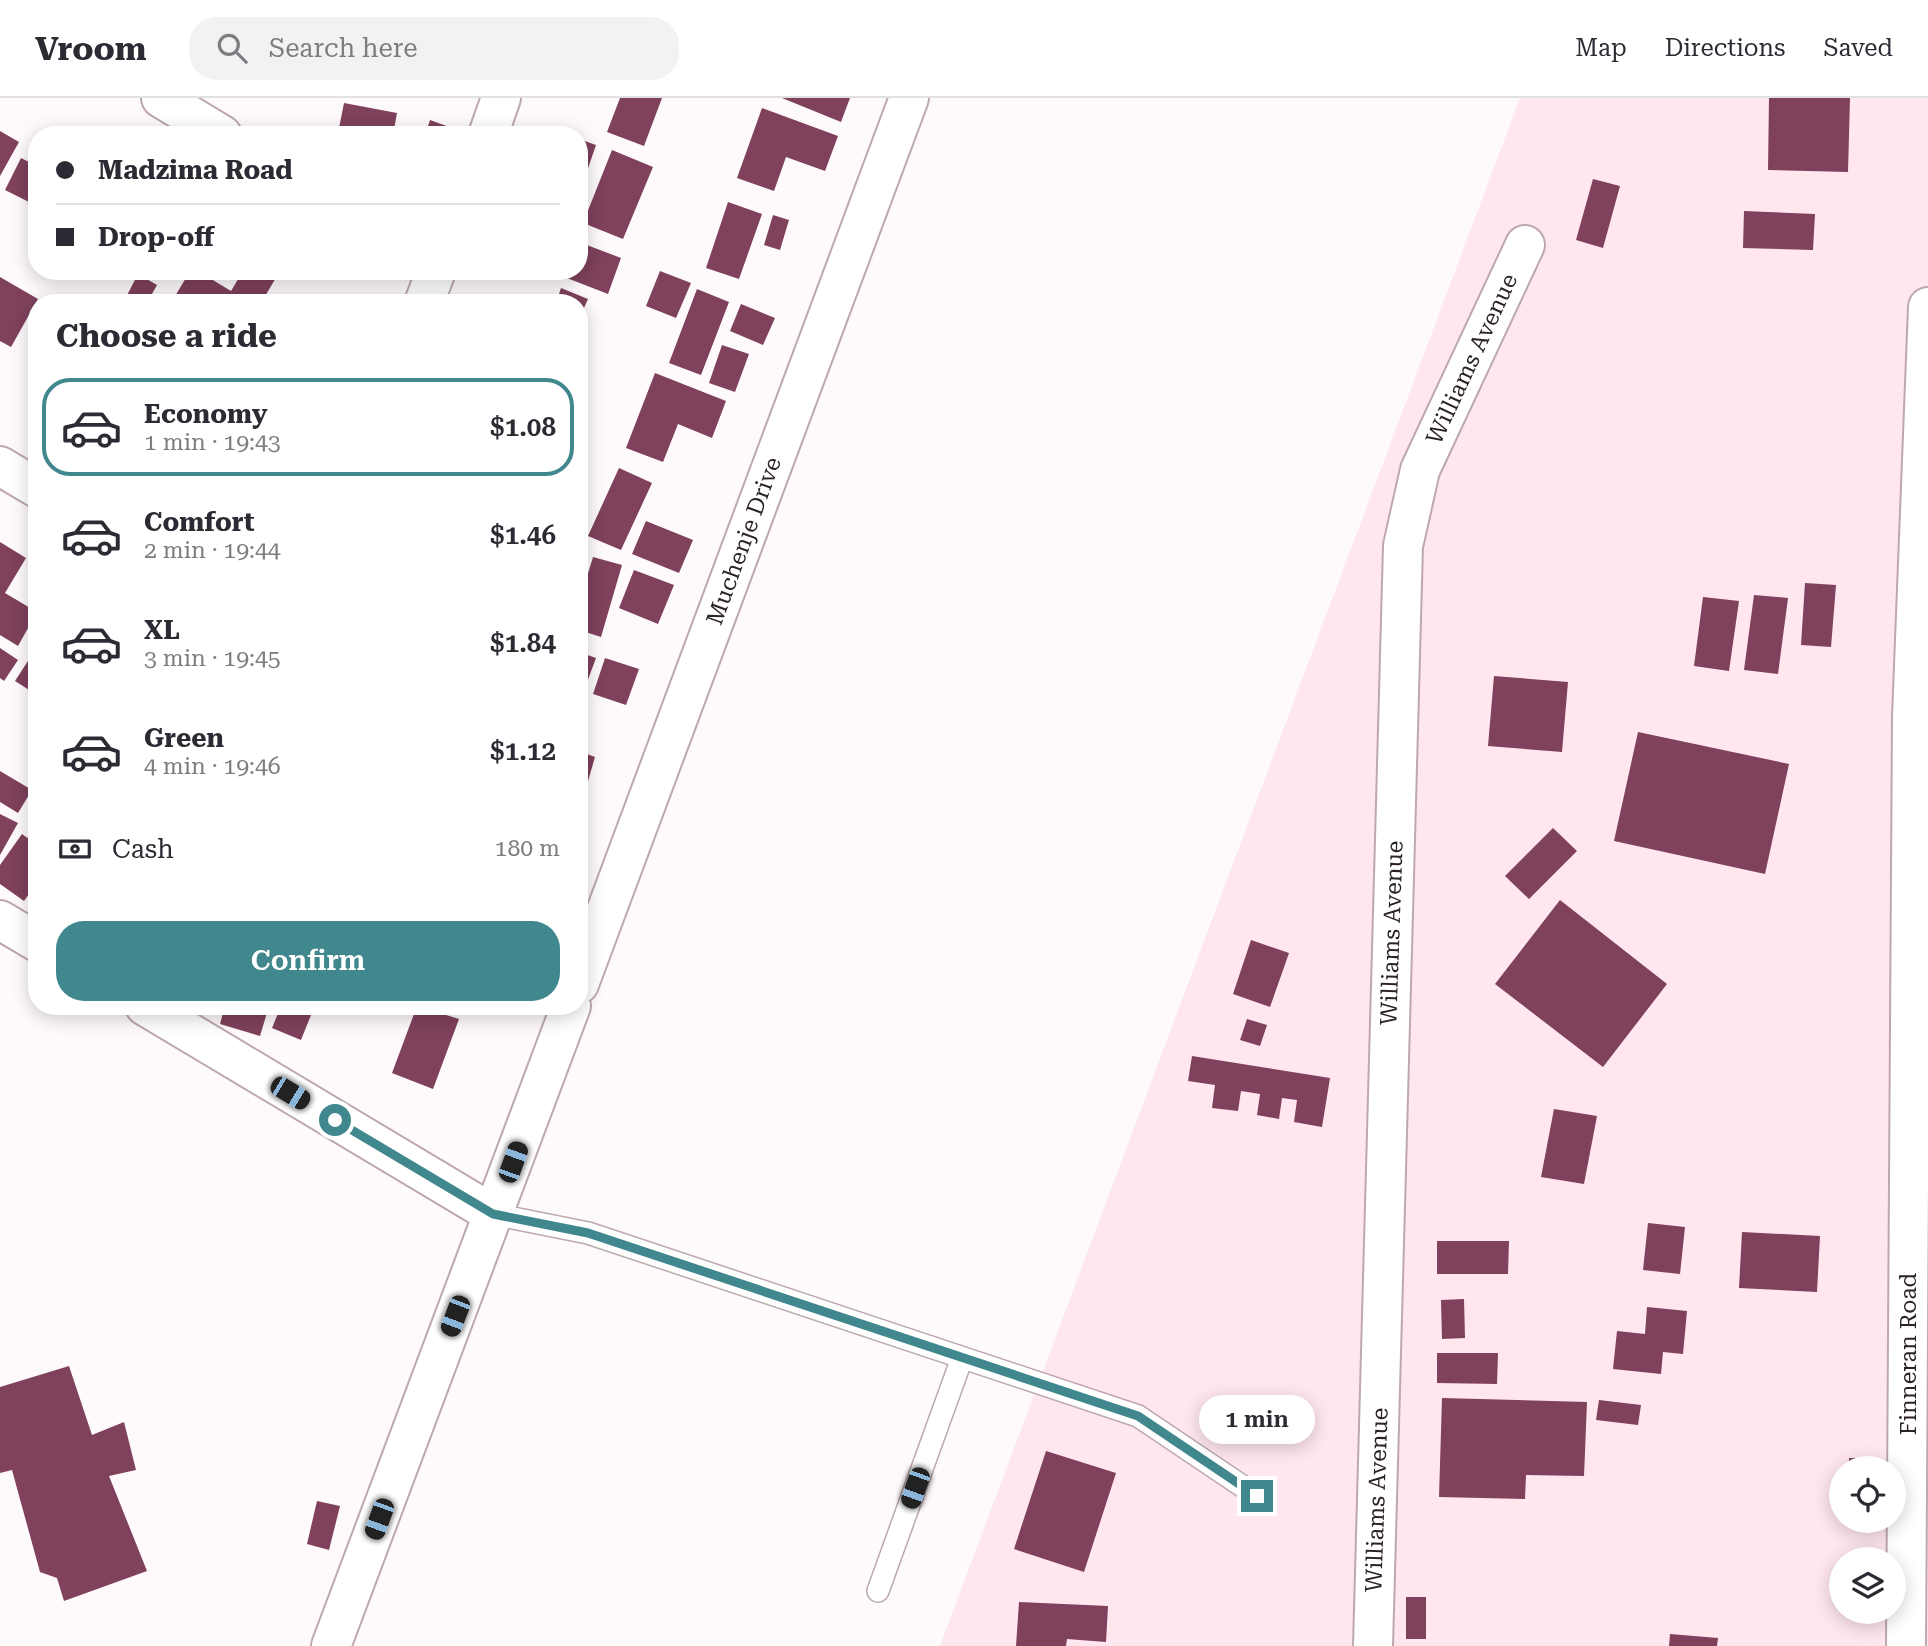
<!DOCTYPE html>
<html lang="en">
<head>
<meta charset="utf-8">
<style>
	:root { --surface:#fff; --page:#f2f2f3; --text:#2b2b33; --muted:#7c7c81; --line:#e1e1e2; --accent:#40878e }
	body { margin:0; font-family:"Roboto Serif",serif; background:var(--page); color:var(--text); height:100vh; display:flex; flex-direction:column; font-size:26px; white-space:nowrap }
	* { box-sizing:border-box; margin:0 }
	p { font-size:23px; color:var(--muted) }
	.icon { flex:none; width:38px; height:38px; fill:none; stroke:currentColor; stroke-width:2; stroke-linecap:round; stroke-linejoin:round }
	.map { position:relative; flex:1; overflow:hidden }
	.sheet { position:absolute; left:28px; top:196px; width:560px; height:721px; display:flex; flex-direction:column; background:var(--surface); border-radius:28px; box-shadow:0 4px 18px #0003 }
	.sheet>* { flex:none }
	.hud { position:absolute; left:28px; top:28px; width:560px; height:154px; border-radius:28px; box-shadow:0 4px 18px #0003; display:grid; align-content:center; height:154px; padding:0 28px; background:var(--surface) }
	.fabs { position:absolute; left:1829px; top:1358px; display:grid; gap:14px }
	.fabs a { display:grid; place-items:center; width:77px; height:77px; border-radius:50%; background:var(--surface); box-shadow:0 4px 18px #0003; font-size:35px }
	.end { position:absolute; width:32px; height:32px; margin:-16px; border:9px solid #40878e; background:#fff; box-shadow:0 0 0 4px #fff }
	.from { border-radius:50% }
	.bubble { position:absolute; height:49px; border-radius:24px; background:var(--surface); box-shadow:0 4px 18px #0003; font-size:23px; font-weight:600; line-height:49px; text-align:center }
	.car { position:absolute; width:21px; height:42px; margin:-21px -10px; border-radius:9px; box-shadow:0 0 5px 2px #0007; background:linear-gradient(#222 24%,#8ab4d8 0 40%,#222 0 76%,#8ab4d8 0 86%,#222 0) }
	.hud b { display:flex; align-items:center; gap:24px; height:66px; font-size:26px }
	.hud b+b { border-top:2px solid var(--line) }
	.hud i { width:18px; height:18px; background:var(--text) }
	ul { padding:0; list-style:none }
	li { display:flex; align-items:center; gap:21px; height:98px; margin:0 14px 10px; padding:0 14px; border:4px solid transparent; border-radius:28px }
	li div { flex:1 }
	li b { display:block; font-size:26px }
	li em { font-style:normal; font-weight:600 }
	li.current { border-color:var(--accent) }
	li>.icon { width:63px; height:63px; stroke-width:1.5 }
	h2 { padding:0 28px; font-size:32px; line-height:84px }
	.pay { display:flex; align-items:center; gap:18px; height:77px; padding:0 28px; font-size:26px }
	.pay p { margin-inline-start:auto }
	.primary-button { display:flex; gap:14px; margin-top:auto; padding:14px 28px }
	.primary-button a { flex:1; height:80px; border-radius:28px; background:var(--accent); color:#fff; font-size:28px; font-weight:600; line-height:80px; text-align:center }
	header { display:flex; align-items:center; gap:42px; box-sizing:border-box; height:98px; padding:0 35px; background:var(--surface); border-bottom:2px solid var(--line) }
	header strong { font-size:33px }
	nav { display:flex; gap:38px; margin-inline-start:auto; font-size:24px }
	.search { width:490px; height:63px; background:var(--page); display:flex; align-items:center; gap:18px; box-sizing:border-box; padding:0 24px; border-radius:28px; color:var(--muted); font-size:26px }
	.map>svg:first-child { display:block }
	.built { fill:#ffe6ef; fill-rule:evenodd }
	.building { fill:#7f415c }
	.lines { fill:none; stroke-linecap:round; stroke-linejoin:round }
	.service-casing { stroke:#bda8b0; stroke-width:24 }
	.minor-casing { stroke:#bda8b0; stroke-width:42 }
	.service { stroke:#fff; stroke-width:21 }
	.minor { stroke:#fff; stroke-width:38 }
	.route { stroke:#40878e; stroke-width:9 }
	.labels { text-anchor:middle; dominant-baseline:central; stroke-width:7; stroke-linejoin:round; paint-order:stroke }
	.street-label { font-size:23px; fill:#2c2327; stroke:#fff }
</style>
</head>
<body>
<header>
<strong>Vroom</strong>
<div class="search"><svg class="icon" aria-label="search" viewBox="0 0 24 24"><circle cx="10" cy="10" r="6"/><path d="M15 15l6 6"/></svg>Search here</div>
<nav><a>Map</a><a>Directions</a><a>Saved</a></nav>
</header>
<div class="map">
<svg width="1928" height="1548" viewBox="0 0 1928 1548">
	<rect width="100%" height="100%" fill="#fef9fb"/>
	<path class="built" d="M 1520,0 L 1928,0 L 1928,1548 L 940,1548 ZM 1841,1370 L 1894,1370 L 1894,1423 L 1841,1423 ZM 1841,1461 L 1894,1461 L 1894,1514 L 1841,1514 Z"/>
	<path class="building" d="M 620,0 L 662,0 L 644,48 L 607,34 Z
		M 782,0 L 850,0 L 841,24 Z
		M 1769,0 L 1850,0 L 1848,74 L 1768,72 Z
		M 344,5 L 397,15 L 393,37 L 339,30 Z
		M 762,10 L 838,38 L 825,73 L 786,59 L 774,93 L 737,80 Z
		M 430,22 L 452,30 L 449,37 L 425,37 Z
		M 97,28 L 113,37 L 93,37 Z
		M 0,33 L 19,44 L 0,78 Z
		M 579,41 L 596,47 L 584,82 L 579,80 Z
		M 612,52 L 653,69 L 623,141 L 583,125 Z
		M 21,60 L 37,68 L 37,108 L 5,92 Z
		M 1593,81 L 1620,88 L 1603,150 L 1576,142 Z
		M 728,104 L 762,116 L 739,181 L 706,170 Z
		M 1744,113 L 1815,116 L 1813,152 L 1743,150 Z
		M 773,117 L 789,122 L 780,152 L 764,147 Z
		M 579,144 L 621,160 L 608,196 L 549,173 L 579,173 Z
		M 190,173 L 198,173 L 231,193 L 243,173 L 270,173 L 277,178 L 261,205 L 181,205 L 174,200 Z
		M 660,173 L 691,185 L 676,220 L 646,208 Z
		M 138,176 L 157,187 L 147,205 L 123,205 Z
		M 0,179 L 38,201 L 11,249 L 0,243 Z
		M 561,190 L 588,201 L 579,221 L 579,205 L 556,205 Z
		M 697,191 L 729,204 L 701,277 L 669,265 Z
		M 741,206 L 775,220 L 763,247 L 730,233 Z
		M 722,247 L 749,256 L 735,294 L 709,285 Z
		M 655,275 L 726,303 L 712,340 L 678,326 L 663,364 L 626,350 Z
		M 619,370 L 652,385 L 621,452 L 588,438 Z
		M 646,423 L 693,442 L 679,475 L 632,456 Z
		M 0,444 L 26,460 L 5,495 L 37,514 L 18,548 L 0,537 Z
		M 593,459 L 622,467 L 601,539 L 579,532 L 579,505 Z
		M 634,472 L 674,487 L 658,526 L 619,510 Z
		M 1805,485 L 1836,487 L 1831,549 L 1801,547 Z
		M 1754,497 L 1788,500 L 1778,576 L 1744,572 Z
		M 1703,499 L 1739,503 L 1729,573 L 1694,568 Z
		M 37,549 L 37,597 L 15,583 Z
		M 0,550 L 18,562 L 4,583 L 0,580 Z
		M 579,554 L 596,560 L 580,603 L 579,603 Z
		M 605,560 L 639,571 L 626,607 L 593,596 Z
		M 1494,578 L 1568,584 L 1562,654 L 1488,648 Z
		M 1638,634 L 1789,666 L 1765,776 L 1614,743 Z
		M 579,653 L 595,659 L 586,690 L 579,687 Z
		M 0,673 L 32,692 L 18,715 L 0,704 Z
		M 0,716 L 18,725 L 0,757 Z
		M 1553,730 L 1577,753 L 1529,801 L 1505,778 Z
		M 22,736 L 37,747 L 37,785 L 24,803 L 0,786 L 0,767 Z
		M 1560,802 L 1667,886 L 1603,969 L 1495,886 Z
		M 1251,842 L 1289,855 L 1270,909 L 1233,896 Z
		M 225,908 L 269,908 L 260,938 L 220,926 Z
		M 281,908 L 303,908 L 313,912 L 301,942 L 272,930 Z
		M 417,908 L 459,921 L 433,991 L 392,975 Z
		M 479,908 L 507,908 L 504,917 Z
		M 1247,921 L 1267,927 L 1260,948 L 1240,942 Z
		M 1192,958 L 1330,980 L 1322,1029 L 1294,1024 L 1297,1002 L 1282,1000 L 1279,1021 L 1257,1017 L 1260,996 L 1241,993 L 1238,1013 L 1212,1010 L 1215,987 L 1188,983 Z
		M 1554,1011 L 1597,1018 L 1584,1086 L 1541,1079 Z
		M 1648,1125 L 1685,1129 L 1680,1176 L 1643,1172 Z
		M 1742,1134 L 1820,1138 L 1817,1194 L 1739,1190 Z
		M 1437,1143 L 1509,1143 L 1508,1176 L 1437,1176 Z
		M 1464,1201 L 1465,1240 L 1442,1241 L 1441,1202 Z
		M 1647,1209 L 1687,1213 L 1683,1256 L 1663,1254 L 1661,1276 L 1613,1271 L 1617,1233 L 1645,1236 Z
		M 1437,1255 L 1498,1255 L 1497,1286 L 1437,1285 Z
		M 69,1268 L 92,1337 L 124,1324 L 136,1372 L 109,1378 L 147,1473 L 64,1503 L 57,1480 L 40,1474 L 12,1372 L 0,1375 L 0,1289 Z
		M 1442,1300 L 1587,1304 L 1584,1378 L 1526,1377 L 1525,1401 L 1439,1399 Z
		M 1599,1302 L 1641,1307 L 1638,1327 L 1596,1322 Z
		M 1046,1353 L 1116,1375 L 1084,1474 L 1014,1451 Z
		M 1849,1360 L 1874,1360 L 1874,1370 L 1849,1370 Z
		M 317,1403 L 340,1408 L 329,1452 L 307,1446 Z
		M 1406,1499 L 1426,1499 L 1426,1541 L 1406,1541 Z
		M 1019,1504 L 1108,1508 L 1106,1544 L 1067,1541 L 1066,1548 L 1016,1548 Z
		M 1670,1536 L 1718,1540 L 1717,1548 L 1669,1548 Z"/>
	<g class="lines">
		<g class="service-casing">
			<path id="service" d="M 493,1116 L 588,1135 L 1138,1318 L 1257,1398
				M 878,1493 L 962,1260"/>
		</g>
		<g class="minor-casing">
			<path id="minor" d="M 161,0 L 222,37
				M 488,37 L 501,0
				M 424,205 L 436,173
				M 0,368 L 37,390
				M 0,822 L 37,844
				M 579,886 L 909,0
				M 145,908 L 493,1116
				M 331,1548 L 571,908
				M 1373,1548 L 1403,448 L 1420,372 L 1525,147
				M 1906,1548 L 1912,619 L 1928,209"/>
		</g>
		<use href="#service" class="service"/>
		<use href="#minor" class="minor"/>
	</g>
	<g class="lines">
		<path class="route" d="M 335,1022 L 493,1116 L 588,1135 L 1138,1318 L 1257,1398"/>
	</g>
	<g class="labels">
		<g class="street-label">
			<text transform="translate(1472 261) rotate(-65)">Williams Avenue</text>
			<text transform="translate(744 443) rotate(-70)">Muchenje Drive</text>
			<text transform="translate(1392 835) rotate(-88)">Williams Avenue</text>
			<text transform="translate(1908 1256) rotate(-90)">Finneran Road</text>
			<text transform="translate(1377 1402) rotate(-88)">Williams Avenue</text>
		</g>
	</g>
</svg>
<div class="fabs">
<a><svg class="icon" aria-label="locate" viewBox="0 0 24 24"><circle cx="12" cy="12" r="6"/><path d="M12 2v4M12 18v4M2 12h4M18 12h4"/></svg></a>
<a><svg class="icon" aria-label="layers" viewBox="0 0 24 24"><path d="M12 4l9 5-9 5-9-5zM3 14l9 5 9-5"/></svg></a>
</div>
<i class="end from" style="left:335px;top:1022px"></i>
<i class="end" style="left:1257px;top:1398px"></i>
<div class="bubble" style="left:1199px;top:1297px;width:116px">1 min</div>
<i class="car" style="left:290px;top:995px;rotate:121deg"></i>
<i class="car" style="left:513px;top:1064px;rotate:20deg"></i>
<i class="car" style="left:455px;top:1218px;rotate:201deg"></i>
<i class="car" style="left:915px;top:1390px;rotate:200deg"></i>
<i class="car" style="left:379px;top:1421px;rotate:200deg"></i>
<div class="hud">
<b><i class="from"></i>Madzima Road</b>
<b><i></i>Drop-off</b>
</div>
<section class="sheet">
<h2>Choose a ride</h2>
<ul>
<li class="current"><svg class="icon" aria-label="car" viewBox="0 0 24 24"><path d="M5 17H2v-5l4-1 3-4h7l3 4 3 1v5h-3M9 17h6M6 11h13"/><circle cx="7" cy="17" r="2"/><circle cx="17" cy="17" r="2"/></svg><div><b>Economy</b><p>1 min · 19:43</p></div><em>$1.08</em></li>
<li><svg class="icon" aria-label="car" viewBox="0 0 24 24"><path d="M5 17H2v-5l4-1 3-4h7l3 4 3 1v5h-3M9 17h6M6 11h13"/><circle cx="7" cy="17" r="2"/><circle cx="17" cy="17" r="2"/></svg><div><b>Comfort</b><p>2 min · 19:44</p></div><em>$1.46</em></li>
<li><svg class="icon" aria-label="car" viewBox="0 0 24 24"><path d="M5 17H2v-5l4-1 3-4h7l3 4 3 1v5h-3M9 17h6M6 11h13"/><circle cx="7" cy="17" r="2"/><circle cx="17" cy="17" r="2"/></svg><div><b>XL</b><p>3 min · 19:45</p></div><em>$1.84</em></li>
<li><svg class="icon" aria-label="car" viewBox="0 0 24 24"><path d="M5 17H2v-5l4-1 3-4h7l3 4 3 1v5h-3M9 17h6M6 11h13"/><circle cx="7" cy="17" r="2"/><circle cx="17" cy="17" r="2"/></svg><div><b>Green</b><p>4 min · 19:46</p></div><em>$1.12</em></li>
</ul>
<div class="pay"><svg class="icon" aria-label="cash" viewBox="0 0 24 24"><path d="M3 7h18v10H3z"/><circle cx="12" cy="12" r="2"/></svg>Cash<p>180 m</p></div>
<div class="primary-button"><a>Confirm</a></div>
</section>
</div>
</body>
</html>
